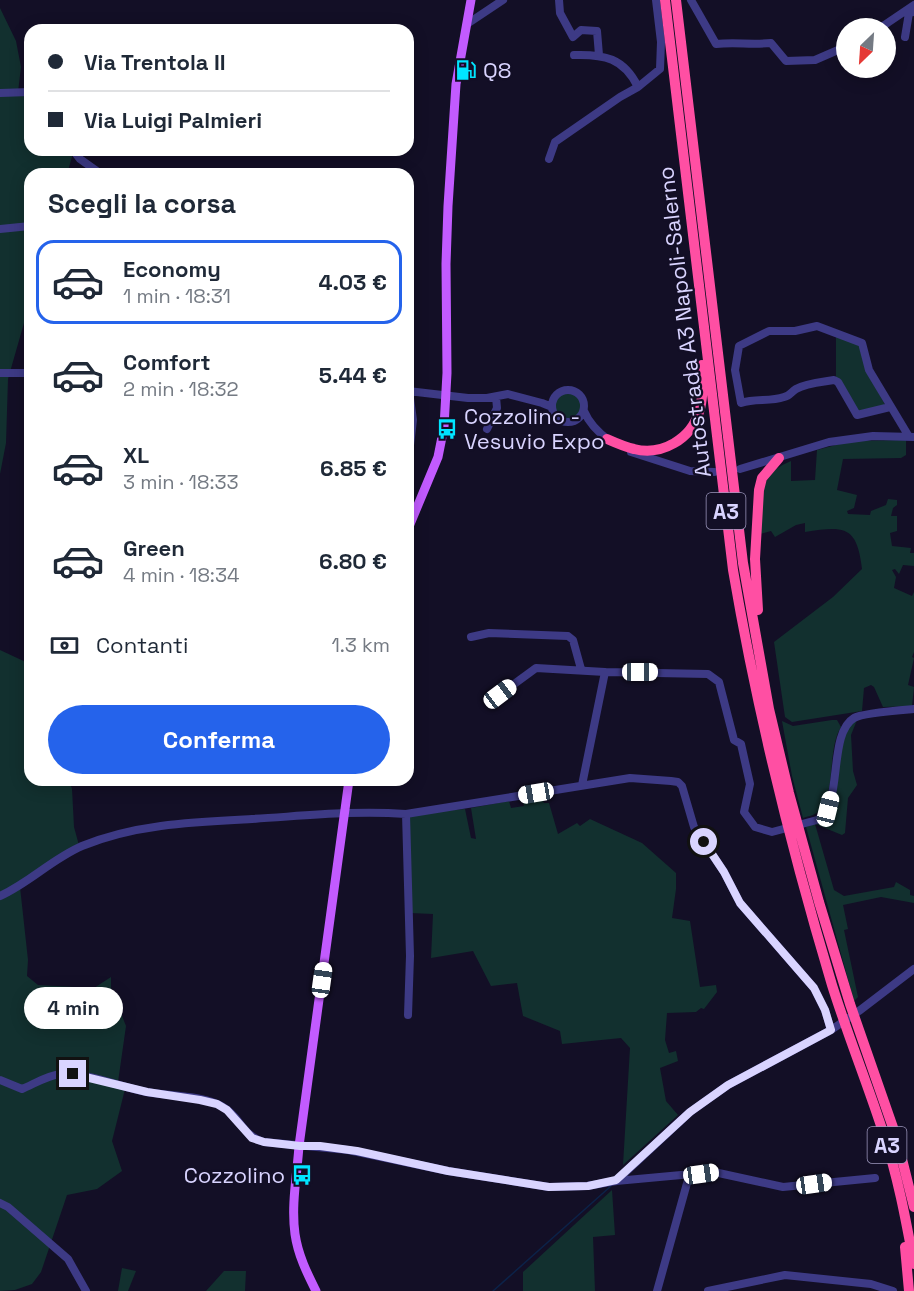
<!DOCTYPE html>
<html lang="it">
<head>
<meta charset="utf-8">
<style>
	:root { --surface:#fff; --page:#f6f6f7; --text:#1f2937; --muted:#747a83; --line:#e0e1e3; --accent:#2563eb }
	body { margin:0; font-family:"Space Grotesk",sans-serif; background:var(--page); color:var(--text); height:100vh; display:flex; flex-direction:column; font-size:22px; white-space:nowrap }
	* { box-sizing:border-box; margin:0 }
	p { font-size:20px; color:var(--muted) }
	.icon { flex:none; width:33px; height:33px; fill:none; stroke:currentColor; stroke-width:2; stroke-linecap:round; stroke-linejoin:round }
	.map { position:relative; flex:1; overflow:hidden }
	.panel { position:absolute; left:24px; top:168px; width:390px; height:618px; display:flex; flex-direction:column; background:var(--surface); border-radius:18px; box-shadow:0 3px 15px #0003 }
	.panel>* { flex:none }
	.hud { position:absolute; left:24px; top:24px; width:390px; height:132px; border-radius:18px; box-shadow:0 3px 15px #0003; display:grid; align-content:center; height:132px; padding:0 24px; background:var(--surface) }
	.needle { width:39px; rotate:205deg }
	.tools { position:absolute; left:836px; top:18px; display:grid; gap:12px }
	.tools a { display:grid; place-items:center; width:60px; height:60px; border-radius:50%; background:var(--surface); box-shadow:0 3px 15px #0003; font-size:30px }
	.end { position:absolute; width:27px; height:27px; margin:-14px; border:8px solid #d9d4ff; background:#111; box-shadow:0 0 0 3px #111 }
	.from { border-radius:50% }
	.bubble { position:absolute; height:42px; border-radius:21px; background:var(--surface); box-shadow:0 3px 15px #0003; font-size:20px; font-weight:700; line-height:42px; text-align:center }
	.car { position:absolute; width:18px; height:36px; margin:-18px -9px; border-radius:8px; box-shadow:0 0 4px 2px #0007; background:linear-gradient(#fff 24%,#345 0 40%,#fff 0 76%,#345 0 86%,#fff 0) }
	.hud b { display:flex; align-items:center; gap:21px; height:57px; font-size:22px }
	.hud b+b { border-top:2px solid var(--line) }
	.hud i { width:15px; height:15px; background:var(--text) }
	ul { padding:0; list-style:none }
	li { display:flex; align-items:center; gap:18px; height:84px; margin:0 12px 9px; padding:0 12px; border:3px solid transparent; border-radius:18px }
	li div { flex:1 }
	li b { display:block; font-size:22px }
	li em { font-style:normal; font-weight:700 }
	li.active { border-color:var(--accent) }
	li>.icon { width:54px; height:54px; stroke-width:1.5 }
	h2 { padding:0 24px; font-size:27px; line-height:72px }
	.pay { display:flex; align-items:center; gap:15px; height:66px; padding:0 24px; font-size:22px }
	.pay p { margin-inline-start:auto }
	.cta { display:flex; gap:12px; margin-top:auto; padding:12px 24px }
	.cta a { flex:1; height:69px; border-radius:36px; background:var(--accent); color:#fff; font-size:24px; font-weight:700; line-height:69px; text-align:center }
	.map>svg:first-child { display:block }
	.green { fill:#12302f }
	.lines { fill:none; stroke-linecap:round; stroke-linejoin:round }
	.stream { stroke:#0c2248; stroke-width:1.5 }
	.minor { stroke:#3d3a85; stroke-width:8 }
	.major { stroke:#c25bff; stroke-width:9 }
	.highway { stroke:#ff4fa3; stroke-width:10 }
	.route { stroke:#d9d4ff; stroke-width:8 }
	.labels { text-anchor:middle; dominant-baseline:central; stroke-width:4.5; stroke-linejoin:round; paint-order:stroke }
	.shield { fill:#130f26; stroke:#9e99be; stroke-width:1.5 }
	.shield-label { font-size:21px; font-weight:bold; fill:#d9d4ff }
	.poi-label { font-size:22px; fill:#d9d4ff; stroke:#130f26; text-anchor:start }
	.street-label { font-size:22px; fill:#d9d4ff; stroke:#130f26 }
</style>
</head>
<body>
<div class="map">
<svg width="914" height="1291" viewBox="0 0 914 1291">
	<rect width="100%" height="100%" fill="#130f26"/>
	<path class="green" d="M 0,8 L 16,41 L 21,67 L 18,92 L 30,91 L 30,150 L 74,150 L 67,174 L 30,174 L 30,302 L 8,379 L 6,443 L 0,474 Z
		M 836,335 L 859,344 L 868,372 L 886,407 L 858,413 L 836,379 Z
		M555 406a13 13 0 1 1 26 0a13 13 0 1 1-26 0Z
		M 906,440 L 906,455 L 901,458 L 843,459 L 837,490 L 857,495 L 854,508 L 847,511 L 848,514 L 870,515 L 871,511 L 886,505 L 888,499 L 897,500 L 897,505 L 893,508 L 891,516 L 897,516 L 897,531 L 890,533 L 892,546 L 911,548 L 910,553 L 914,553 L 914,566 L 903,565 L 899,574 L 895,569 L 892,570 L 896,577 L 894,588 L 912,596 L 914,592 L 914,652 L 912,657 L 914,658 L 908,685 L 914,687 L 912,706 L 883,707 L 874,687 L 871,685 L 864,688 L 862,711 L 792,722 L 785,717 L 774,642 L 833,597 L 862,569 C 857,525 844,526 805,532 L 805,523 L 796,525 L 775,537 L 771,531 L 760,534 C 761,517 759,488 771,474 C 776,468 784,464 791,461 L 791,481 L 815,480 L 817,450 L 851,441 Z
		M 0,650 L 30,664 L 30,780 L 69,780 L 72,789 L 74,827 L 80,849 L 20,887 L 28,960 L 27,976 L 38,985 L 94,988 L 111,977 L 111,988 L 126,1026 L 118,1082 L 125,1089 L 112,1141 L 122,1171 L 97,1189 L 67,1195 L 41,1272 L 32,1284 L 15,1290 L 0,1291 Z
		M 832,720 L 837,720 L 841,727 C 827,749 836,794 820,810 C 816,815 809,816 803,818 L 792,776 L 782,721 L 793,726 Z
		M 857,720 L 851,735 L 853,771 L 857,785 L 848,798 L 845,833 L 842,835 L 815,824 L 834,890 L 844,896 L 894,887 L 896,882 L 910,890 L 910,895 L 914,896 L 914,903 L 881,897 L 843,905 L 848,929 L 844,930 L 858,997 L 854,1001 L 806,827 C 814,824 827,817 830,807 C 839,784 833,733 857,720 Z
		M 540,795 L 544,803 L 549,803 L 558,834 L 577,823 L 580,826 L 590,819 L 642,843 L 676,873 L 676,889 L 672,918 L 690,921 L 700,987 L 716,985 L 717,992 L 704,1009 L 701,1008 L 696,1012 L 667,1013 L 665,1040 L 669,1053 L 676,1051 L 678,1061 L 660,1068 L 666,1101 L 678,1115 L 623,1165 L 630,1048 L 621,1038 L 562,1044 L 560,1031 L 523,1016 L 517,983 L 491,986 L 473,951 L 431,958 L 433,914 L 410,913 L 410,814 L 465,809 L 471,838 L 476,839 L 471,808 L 509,801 L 511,808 L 524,806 L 522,799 Z
		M 612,1190 L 615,1235 L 593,1237 L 595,1291 L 523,1291 L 523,1272 Z
		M 122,1268 L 136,1271 L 128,1291 L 118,1291 Z
		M 224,1271 L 246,1271 L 245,1291 L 206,1291 Z"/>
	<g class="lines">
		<path class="stream" d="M 493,1291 L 611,1186"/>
		<path class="minor" d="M 559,0 L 560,13 L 573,37 L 581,30 L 597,31 L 599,55
			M 691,0 L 716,44 C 735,42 752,45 771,43 L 786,61 L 815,60 L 838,50 L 846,50
			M 467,24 L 503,0
			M 880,28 L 914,5
			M 905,37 L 909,13 L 914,12
			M 574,55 C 604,54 624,58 638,87
			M 0,93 L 30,92
			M 73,150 L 80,159 L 101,174
			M 549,159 L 555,142 L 620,97 L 638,87 L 660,69 L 661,42 L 656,0
			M 0,229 L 30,226
			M 0,373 L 30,373
			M552 406a16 16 0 1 1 32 0a16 16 0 1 1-32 0Z
			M 408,391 L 468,398 L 487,398 L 508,394 L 542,403 L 552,407
			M 890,407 L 857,415 L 838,382 L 834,380 C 822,382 806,383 796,389 C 791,392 790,396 784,397 C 770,402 755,398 741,403 L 735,370 L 739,346 L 769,331 L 795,331 L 817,326 L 862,343 L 869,370 L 908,435
			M 584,411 C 589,423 600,434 610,441
			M 487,429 L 497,408 L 496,397
			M 631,452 L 690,471 L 714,472
			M 408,462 L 413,420 L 409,391
			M 740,469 L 829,442 L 873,436 L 914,437
			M 471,637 L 489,633 L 568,636 L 573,640 L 581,669
			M 499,695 L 536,668 L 605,672
			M 582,785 L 605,672 L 708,674 L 719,682 L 734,740 L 741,744 L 750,784 L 744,812 L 755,827 L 772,832 L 817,820 C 844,808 827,734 854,718 C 862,713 902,710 914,709
			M 406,814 L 410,956 L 408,1015
			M 0,896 C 29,883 52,859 82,846 C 135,824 194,822 252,819 C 303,816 354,810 406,814 L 630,778 L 671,781 L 678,782 L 682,786 L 694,827 L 724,872 L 740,903 L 814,988 L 825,1010 L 831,1030
			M 0,1080 L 22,1089 C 34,1084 48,1075 61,1074 C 85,1072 121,1087 146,1092 C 169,1096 204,1095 223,1107 C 240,1116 242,1136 264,1142 L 348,1150 L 448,1171 L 549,1187 L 587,1186 L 616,1181 L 714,1172 L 783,1187 L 875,1178
			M 616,1181 L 690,1112 L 728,1085 L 831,1030 L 859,1011 L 914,969
			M 0,1203 L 8,1207 L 68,1259 L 86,1291
			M 657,1291 L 689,1176
			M 708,1291 L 785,1275 L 871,1284 L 893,1291"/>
		<path class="major" d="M 408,529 L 438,457 L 444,427 L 447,373 L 446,264 L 448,206 L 456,84 L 471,0
			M 316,1291 C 307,1273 298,1255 295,1234 C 291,1205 297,1175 299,1146 L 349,780"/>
		<path class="highway" d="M 665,0 L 733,570 C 757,711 791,848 832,985 C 848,1036 868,1085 884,1135 C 898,1177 906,1221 914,1264
			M 676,0 L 743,563 L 769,709 L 789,793 L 819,902 L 850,1004 L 897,1139 L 914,1207
			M 607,439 C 616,443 625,447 634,449 C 662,456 691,439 699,412 C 704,397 702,380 702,365
			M 758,610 L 755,559 L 759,490 L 762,478 L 779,458
			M 905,1247 L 909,1291"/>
	</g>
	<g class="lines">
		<path class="route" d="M 73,1074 L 147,1092 L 200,1100 L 217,1104 L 227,1110 L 252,1138 L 264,1142 L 300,1146 L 320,1146 L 357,1151 L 448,1171 L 549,1187 L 588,1186 L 616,1180 L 690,1112 L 728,1085 L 831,1030 L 825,1010 L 814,988 L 740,903 L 724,872 L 704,842"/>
	</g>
	<defs>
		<g id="fuel-bare" transform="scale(1.62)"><path d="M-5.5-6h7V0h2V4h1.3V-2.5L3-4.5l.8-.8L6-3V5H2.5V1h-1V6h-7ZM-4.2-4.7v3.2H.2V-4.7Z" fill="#00e5ff" stroke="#130f26" stroke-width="2.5" paint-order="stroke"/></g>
		<g id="bus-bare" transform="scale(1.62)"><path d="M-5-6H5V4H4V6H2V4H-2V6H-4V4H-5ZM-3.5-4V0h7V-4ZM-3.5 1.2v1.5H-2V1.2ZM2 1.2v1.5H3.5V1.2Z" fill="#00e5ff" stroke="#130f26" stroke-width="2.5" paint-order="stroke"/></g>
	</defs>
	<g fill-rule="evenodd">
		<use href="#fuel-bare" x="466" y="70"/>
		<use href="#bus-bare" x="447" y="429"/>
		<use href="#bus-bare" x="302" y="1175"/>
	</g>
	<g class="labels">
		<g class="shield">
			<rect x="706.5" y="493" width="39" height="36" rx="4.5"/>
			<rect x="867.5" y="1127" width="39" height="36" rx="4.5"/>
		</g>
		<g class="shield-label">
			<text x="726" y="511">A3</text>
			<text x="887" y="1145">A3</text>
		</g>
		<g class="poi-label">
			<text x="483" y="70">Q8</text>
			<text x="464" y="416">Cozzolino -<tspan x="464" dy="25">Vesuvio Expo</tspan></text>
			<text x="285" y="1175" text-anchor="end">Cozzolino</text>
		</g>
		<g class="street-label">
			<text transform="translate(684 322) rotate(-97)">Autostrada A3 Napoli-Salerno</text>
		</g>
	</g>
</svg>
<div class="tools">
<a><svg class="needle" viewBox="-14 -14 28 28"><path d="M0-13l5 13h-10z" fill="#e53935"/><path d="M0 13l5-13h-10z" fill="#747a83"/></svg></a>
</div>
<i class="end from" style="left:704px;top:842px"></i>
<i class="end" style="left:73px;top:1074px"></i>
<div class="bubble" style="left:24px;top:987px;width:99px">4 min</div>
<i class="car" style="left:640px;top:672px;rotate:90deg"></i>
<i class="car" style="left:500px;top:694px;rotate:53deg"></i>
<i class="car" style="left:536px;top:793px;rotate:260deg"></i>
<i class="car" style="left:828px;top:809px;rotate:14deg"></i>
<i class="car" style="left:322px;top:980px;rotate:8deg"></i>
<i class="car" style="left:701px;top:1174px;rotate:82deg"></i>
<i class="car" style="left:814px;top:1184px;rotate:82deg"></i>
<div class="hud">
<b><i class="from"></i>Via Trentola II</b>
<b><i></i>Via Luigi Palmieri</b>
</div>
<section class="panel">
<h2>Scegli la corsa</h2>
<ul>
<li class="active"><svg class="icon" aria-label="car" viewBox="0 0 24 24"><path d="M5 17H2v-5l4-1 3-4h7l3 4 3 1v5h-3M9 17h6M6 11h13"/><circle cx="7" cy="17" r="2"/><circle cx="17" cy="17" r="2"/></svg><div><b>Economy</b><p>1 min · 18:31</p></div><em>4.03 €</em></li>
<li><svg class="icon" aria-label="car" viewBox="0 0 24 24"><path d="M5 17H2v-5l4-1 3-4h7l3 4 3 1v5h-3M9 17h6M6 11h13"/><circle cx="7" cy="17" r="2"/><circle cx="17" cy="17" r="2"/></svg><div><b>Comfort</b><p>2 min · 18:32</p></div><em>5.44 €</em></li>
<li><svg class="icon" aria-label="car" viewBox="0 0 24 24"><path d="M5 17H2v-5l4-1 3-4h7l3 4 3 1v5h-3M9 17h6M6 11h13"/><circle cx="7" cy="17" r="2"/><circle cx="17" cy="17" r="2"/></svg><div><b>XL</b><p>3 min · 18:33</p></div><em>6.85 €</em></li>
<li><svg class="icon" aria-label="car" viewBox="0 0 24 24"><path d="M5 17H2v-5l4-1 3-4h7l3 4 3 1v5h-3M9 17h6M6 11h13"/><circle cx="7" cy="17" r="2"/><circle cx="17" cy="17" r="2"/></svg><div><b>Green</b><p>4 min · 18:34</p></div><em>6.80 €</em></li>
</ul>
<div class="pay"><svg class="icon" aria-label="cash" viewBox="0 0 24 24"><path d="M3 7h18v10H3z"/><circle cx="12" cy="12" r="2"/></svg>Contanti<p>1.3 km</p></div>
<div class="cta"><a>Conferma</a></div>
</section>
</div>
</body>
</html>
